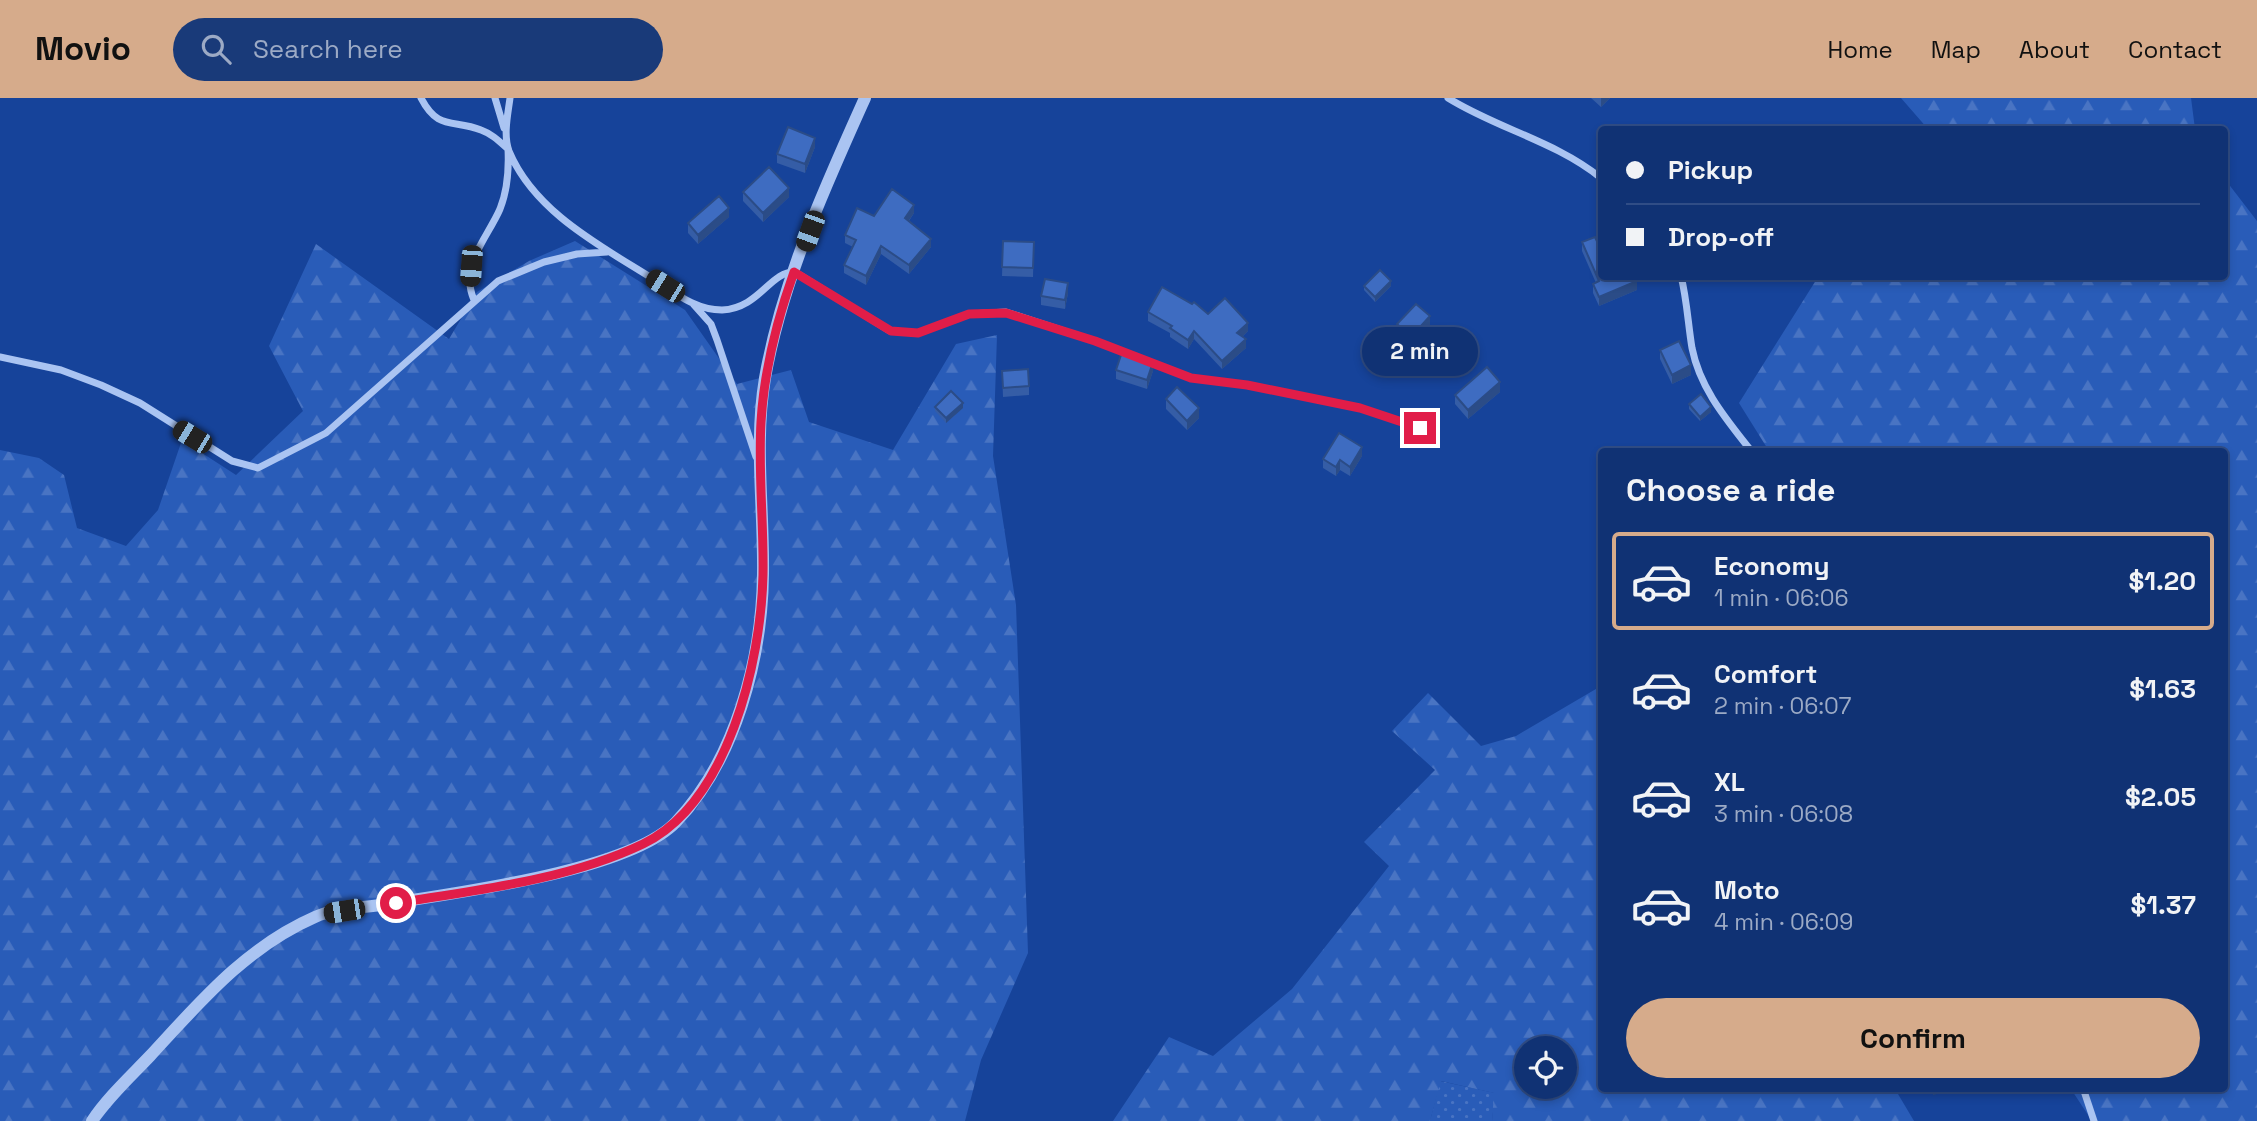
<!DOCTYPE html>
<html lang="en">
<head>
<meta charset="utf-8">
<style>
	:root { --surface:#103274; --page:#193a79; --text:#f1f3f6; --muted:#9caac5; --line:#304d86; --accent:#d6ab8b }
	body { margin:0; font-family:"Space Grotesk",sans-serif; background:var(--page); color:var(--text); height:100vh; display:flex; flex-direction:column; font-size:26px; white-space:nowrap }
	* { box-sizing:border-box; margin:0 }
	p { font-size:23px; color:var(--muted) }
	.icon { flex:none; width:38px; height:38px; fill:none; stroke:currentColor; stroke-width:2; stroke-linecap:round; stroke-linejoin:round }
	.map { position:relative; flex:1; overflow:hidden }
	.side { position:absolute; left:1598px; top:350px; width:630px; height:644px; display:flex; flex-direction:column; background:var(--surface); border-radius:7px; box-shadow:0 4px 10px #0003,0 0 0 2px var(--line) }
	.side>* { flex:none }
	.hud { position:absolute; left:1598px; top:28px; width:630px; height:154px; border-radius:7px; box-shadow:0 4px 10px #0003,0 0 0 2px var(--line); display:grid; align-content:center; height:154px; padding:0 28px; background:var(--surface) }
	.buttons { position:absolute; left:1514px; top:938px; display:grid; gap:14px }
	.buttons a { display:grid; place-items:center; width:63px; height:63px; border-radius:50%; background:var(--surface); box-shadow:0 4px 10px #0003,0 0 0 2px var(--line); font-size:35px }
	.end { position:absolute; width:32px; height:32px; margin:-16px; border:9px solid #e11d48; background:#fff; box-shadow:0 0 0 4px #fff }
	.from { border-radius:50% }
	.bubble { position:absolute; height:49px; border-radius:24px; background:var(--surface); box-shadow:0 4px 10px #0003,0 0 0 2px var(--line); font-size:23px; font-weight:600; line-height:49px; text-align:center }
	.car { position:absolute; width:21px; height:42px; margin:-21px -10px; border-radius:9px; box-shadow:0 0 5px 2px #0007; background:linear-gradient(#222 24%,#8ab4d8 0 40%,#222 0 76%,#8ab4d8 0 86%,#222 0) }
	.hud b { display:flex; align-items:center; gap:24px; height:66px; font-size:26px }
	.hud b+b { border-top:2px solid var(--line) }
	.hud i { width:18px; height:18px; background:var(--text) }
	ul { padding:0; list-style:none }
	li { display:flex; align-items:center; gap:21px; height:98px; margin:0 14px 10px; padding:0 14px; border:4px solid transparent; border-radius:7px }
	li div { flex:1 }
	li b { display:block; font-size:26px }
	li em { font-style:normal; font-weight:600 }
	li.on { border-color:var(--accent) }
	li>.icon { width:63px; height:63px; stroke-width:1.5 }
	h2 { padding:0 28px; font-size:32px; line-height:84px }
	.action { display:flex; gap:14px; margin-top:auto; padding:14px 28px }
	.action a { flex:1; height:80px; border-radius:42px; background:var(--accent); color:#111; font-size:28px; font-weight:600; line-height:80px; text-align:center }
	header { display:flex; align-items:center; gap:42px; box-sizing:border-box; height:98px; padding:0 35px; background:var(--accent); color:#111 }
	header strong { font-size:33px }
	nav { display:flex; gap:38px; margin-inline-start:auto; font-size:24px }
	.search { width:490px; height:63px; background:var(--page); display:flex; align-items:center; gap:18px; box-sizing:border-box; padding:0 24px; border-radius:38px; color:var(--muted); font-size:26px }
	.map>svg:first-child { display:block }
	.grass { fill:url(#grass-dots) }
	.forest { fill:url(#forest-firs); fill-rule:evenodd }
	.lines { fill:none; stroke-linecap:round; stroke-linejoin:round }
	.minor { stroke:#aac4f2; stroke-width:7 }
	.tertiary { stroke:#aac4f2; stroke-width:12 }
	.wall { fill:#355da6 }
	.shaded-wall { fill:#2b4c87 }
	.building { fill:#3e6cc1; stroke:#2b4c87; stroke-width:2 }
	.route { stroke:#e11d48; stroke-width:9 }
</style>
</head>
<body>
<header>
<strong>Movio</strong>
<div class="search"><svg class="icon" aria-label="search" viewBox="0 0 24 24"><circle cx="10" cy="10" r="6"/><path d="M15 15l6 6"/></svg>Search here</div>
<nav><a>Home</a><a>Map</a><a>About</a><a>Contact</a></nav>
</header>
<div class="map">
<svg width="2257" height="1023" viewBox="0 0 2257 1023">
	<defs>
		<pattern id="grass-dots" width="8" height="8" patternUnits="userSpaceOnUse" patternTransform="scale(1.75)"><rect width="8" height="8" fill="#295cb8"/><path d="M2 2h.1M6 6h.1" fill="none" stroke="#4974c3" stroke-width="1.8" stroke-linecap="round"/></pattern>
		<pattern id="forest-firs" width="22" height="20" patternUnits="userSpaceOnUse" patternTransform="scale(1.75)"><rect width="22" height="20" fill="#295cb8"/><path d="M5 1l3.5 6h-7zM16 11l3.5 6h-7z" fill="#4974c3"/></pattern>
	</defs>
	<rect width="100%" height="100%" fill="#16439a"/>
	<path class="grass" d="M 1440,983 L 1495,995 L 1492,1023 L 1430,1023 Z"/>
	<path class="forest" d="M 1901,0 L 2191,0 L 2195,31 L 1928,31 Z
		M 2224,80 L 2257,123 L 2257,1023 L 2092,1023 L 2071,991 L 2224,990 L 2224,354 L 1769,353 L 1739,305 L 1818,179 L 2224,178 Z
		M 575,143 L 685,212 L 737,286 L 791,272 L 809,324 L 893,352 L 956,246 L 997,237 L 993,358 L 1016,507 L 1028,855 L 981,962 L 965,1023 L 0,1023 L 0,352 L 39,360 L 64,377 L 77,430 L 126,448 L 158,412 L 182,342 L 236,377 L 303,313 L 269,248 L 316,146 L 449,241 L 477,194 L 529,163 Z
		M 1601,588 L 1601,990 L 1895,991 L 1914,1023 L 1492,1023 L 1494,995 L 1441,983 L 1430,1023 L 1113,1023 L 1169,939 L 1213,958 L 1292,891 L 1389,768 L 1364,744 L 1435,672 L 1392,633 L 1428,595 L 1481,648 L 1516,638 ZM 1564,950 L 1564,989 L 1526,989 L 1526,950 Z"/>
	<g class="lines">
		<path class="minor" d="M 421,0 C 438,33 453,21 481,32 C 492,36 499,43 508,51
			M 495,0 L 504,30
			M 510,0 C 508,16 503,37 509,53 C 534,113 599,147 650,179 C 673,193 694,212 722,212 C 760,210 770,173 795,174 L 890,233 L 918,235 L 969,216 L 1006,214 L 1095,243 L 1191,280 L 1247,287 L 1360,310 L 1420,330
			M 1448,0 C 1498,31 1555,43 1601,80
			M 1681,178 C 1687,202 1688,226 1692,250 C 1700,291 1727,322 1752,354
			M 474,202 C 459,167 487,141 500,111 C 508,91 509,72 508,51
			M 694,207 L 711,226 L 717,242 L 756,359
			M 0,259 L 61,272 L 101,287 L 140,305 L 232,363 L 258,370 L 326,335 L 498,183 L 544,164 L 577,156 L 607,154
			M 2083,990 L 2094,1023"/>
		<path class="tertiary" d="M 92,1023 C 108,999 130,979 150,958 C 199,905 246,849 315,819 C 335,810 364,810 386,806 C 454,795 630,773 676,724 C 736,661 762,560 763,476 C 764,410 754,345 765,280 C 782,183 825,89 865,0"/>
	</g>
	<path class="wall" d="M 1591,0 L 1610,0 L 1601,9 Z
		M 815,49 L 805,75 L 777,65 L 777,56 Z
		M 743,94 L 789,99 L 763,124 L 743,103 Z
		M 914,115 L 909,123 L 931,149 L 909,176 L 881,156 L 866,187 L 844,175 L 844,167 L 853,149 L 845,145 L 845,137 L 874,118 Z
		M 729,119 L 698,146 L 688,135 L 688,125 Z
		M 1003,143 L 1034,144 L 1033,179 L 1002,178 Z
		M 1582,144 L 1601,178 L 1637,184 L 1637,192 L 1599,208 L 1593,195 L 1593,186 L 1596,185 L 1582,153 Z
		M 1364,188 L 1391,188 L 1375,204 L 1364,192 Z
		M 1068,195 L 1065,211 L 1041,207 L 1041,198 Z
		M 1148,214 L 1208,216 L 1248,233 L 1242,239 L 1246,250 L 1222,271 L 1194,241 L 1188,251 L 1170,239 L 1170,235 L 1148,223 Z
		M 1397,226 L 1430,227 L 1411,248 L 1397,235 Z
		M 1660,252 L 1691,277 L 1672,286 L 1660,261 Z
		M 1116,272 L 1153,273 L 1147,291 L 1116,281 Z
		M 1002,273 L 1029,288 L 1029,297 L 1003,299 Z
		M 1500,294 L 1468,321 L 1455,306 L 1455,297 Z
		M 1166,301 L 1199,320 L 1187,332 L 1166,311 Z
		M 1689,306 L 1711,314 L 1700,323 L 1689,311 Z
		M 935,309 L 963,310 L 946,325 L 935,313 Z
		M 1362,358 L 1350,378 L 1340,372 L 1336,378 L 1323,370 L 1323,361 Z"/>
	<path class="shaded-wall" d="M 1601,0 L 1610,0 L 1601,9 Z
		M 815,40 L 815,49 L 805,75 L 805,66 Z
		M 789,90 L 789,99 L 763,124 L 763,115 Z
		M 914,107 L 914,115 L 905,128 L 905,120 Z
		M 729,110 L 729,119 L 698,146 L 698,137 Z
		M 931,141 L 931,149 L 909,176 L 909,167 Z
		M 881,148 L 881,156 L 866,187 L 866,178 Z
		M 1635,178 L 1647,178 L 1637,184 L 1637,192 L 1599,208 L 1599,199 Z
		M 1391,183 L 1391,188 L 1375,204 L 1375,199 Z
		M 1068,185 L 1068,195 L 1065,211 L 1065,202 Z
		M 1430,218 L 1430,227 L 1411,248 L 1411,239 Z
		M 1248,225 L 1248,233 L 1237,244 L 1237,235 Z
		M 1194,233 L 1194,241 L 1188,251 L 1188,242 Z
		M 1246,241 L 1246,250 L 1222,271 L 1222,263 Z
		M 1153,264 L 1153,273 L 1147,291 L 1147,282 Z
		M 1691,267 L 1691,277 L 1672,286 L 1672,277 Z
		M 1500,284 L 1500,294 L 1468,321 L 1468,312 Z
		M 963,305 L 963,310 L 946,325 L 946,320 Z
		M 1711,309 L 1711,314 L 1700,323 L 1700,319 Z
		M 1199,310 L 1199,320 L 1187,332 L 1187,323 Z
		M 1362,349 L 1362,358 L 1350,378 L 1350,369 Z
		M 1340,362 L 1340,372 L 1336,378 L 1336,369 Z
		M 1933,990 L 1949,990 L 1949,993 L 1933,997 Z"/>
	<path class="building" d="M 788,29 L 815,40 L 805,66 L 777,56 Z
		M 769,69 L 789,90 L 763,115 L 743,94 Z
		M 892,91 L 914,107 L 905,120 L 931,141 L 909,167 L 881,148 L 866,178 L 844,167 L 856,142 L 845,137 L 857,110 L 874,118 Z
		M 719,98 L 729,110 L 698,137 L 688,125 Z
		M 1595,139 L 1601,152 L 1601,178 L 1636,178 L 1637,183 L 1599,199 L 1593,186 L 1599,183 L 1582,144 Z
		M 1003,143 L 1034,144 L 1033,170 L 1002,169 Z
		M 1380,172 L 1391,183 L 1375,199 L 1364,188 Z
		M 1045,181 L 1068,185 L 1065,202 L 1041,198 Z
		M 1162,189 L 1192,206 L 1194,204 L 1208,216 L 1225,200 L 1248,225 L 1237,235 L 1246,241 L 1222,263 L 1194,233 L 1188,242 L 1170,230 L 1172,228 L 1148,214 Z
		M 1416,206 L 1430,218 L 1411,239 L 1397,226 Z
		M 1679,243 L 1691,267 L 1672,277 L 1660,252 Z
		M 1122,254 L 1153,264 L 1147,282 L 1116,272 Z
		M 1487,269 L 1500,284 L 1468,312 L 1455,297 Z
		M 1028,271 L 1029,288 L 1003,290 L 1002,273 Z
		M 1177,289 L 1199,310 L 1187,323 L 1166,301 Z
		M 951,293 L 963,305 L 946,320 L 935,309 Z
		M 1701,296 L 1711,309 L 1700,319 L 1689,306 Z
		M 1339,335 L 1362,349 L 1350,369 L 1340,362 L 1336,369 L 1323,361 Z"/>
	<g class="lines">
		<path class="route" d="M 396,805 C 477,792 568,782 643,746 C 728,705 761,564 763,477 C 764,426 758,375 761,324 C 764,272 777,222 794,174 L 891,233 L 918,235 L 969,216 L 1006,215 L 1095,243 L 1191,280 L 1247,287 L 1360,310 L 1420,330"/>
	</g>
</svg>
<div class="buttons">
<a><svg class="icon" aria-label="locate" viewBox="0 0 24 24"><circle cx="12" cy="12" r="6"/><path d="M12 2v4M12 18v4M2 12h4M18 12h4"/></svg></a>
</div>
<i class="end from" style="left:396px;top:805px"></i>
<i class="end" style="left:1420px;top:330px"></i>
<div class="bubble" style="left:1362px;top:229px;width:116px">2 min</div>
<i class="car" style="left:810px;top:133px;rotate:200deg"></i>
<i class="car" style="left:471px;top:168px;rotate:184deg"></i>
<i class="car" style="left:665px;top:188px;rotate:302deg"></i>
<i class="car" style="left:192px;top:339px;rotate:301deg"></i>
<i class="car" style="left:344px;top:813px;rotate:261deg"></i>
<div class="hud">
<b><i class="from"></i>Pickup</b>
<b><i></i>Drop-off</b>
</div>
<section class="side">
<h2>Choose a ride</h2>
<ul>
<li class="on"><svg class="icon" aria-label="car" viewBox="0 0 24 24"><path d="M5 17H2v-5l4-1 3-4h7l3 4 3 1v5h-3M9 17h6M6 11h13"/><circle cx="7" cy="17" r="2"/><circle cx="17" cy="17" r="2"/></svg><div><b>Economy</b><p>1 min · 06:06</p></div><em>$1.20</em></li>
<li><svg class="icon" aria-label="car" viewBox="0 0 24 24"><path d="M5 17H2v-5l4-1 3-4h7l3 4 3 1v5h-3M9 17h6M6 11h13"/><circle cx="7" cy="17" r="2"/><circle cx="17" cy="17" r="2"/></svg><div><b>Comfort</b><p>2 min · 06:07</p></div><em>$1.63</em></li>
<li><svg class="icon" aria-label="car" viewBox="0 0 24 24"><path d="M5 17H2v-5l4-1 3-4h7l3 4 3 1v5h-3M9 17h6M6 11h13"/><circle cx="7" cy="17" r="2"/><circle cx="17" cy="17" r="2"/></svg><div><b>XL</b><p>3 min · 06:08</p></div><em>$2.05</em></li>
<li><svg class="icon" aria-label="car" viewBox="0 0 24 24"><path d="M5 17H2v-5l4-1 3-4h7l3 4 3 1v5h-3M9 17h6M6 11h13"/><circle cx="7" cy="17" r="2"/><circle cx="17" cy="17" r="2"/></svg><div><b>Moto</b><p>4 min · 06:09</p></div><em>$1.37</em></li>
</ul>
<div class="action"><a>Confirm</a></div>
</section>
</div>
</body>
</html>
